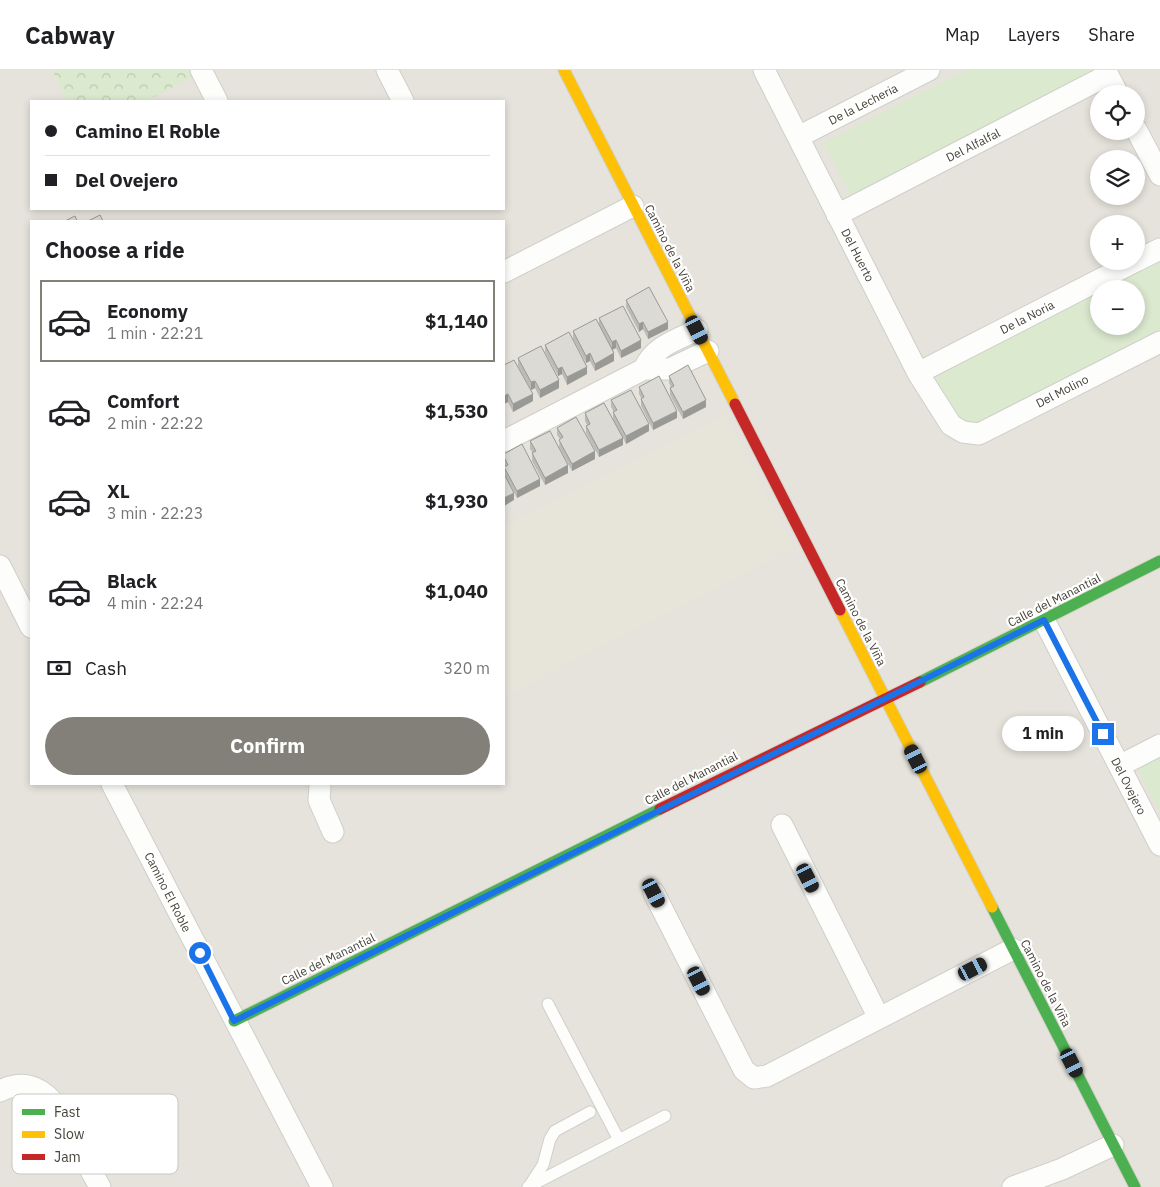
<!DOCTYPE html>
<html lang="en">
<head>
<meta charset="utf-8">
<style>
	:root { --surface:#fff; --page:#f6f6f6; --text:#202124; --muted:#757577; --line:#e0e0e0; --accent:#828078 }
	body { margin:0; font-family:"IBM Plex Sans",sans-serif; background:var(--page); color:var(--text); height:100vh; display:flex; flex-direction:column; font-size:19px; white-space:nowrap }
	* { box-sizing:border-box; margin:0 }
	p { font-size:16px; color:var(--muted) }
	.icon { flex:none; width:28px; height:28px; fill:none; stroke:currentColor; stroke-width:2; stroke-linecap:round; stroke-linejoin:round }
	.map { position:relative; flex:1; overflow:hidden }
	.details { position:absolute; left:30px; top:150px; width:475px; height:565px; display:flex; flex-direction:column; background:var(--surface); border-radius:0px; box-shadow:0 2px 8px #0003 }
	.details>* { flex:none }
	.hud { position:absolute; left:30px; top:30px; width:475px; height:110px; border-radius:0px; box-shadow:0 2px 8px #0003; display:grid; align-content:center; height:110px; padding:0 15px; background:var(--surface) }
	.fabs { position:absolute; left:1090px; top:15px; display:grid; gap:10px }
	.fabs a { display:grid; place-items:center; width:55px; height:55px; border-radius:50%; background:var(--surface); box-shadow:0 2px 8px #0003; font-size:25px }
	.end { position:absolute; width:22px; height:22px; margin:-11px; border:6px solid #1a73e8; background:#fff; box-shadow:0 0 0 2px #fff }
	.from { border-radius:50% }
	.bubble { position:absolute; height:35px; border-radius:18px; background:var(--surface); box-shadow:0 2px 8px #0003; font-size:16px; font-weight:700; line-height:35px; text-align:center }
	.car { position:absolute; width:15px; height:30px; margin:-15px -8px; border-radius:6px; box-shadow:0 0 4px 1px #0007; background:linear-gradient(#222 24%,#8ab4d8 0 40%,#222 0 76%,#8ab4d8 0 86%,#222 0) }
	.hud b { display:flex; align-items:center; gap:18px; height:48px; font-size:19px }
	.hud b+b { border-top:1px solid var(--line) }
	.hud i { width:12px; height:12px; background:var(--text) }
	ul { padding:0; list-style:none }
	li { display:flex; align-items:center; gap:15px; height:82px; margin:0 10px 8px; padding:0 5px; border:2px solid transparent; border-radius:0px }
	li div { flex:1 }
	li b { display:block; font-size:19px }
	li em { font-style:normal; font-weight:700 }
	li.selected { border-color:var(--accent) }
	li>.icon { width:45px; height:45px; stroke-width:1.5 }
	h2 { padding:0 15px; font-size:22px; line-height:60px }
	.pay { display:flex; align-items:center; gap:12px; height:55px; padding:0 15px; font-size:19px }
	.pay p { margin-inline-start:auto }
	.button { display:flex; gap:10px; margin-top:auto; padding:10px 15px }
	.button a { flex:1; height:58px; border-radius:30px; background:var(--accent); color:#fff; font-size:20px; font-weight:700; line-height:58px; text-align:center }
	header { display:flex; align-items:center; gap:30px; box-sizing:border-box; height:70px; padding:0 25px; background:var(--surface); border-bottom:1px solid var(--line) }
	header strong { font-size:24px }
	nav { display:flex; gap:28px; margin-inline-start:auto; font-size:18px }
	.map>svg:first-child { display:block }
	.residential { fill:#e5e3db; fill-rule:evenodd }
	.education { fill:#e7e5d9 }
	.grass { fill:#dbe9cf }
	.park { fill:url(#park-crowns) }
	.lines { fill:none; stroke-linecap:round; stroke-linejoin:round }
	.lane-casing { stroke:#cfcfca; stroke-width:13 }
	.street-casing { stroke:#cfcfca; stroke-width:23 }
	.fast-casing { stroke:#d1d0c6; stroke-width:13 }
	.slow-casing { stroke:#d1d0c6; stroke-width:13 }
	.jam-casing { stroke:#d1d0c6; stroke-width:13 }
	.lane { stroke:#fdfdfc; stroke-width:11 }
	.street { stroke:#fdfdfc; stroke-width:21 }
	.fast { stroke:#4caf50; stroke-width:11 }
	.slow { stroke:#ffc107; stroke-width:11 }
	.jam { stroke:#c62828; stroke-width:11 }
	.wall { fill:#bcbbb7 }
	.shaded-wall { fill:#999995 }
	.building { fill:#dbdad5; stroke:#999995 }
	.route { stroke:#1a73e8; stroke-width:6 }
	.labels { text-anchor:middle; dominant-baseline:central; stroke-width:4.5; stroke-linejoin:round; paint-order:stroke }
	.street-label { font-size:12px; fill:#474339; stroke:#fff }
	.key { fill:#fff; stroke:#c8c7c4; stroke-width:1 }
	.key-label { font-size:14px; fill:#474339 }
</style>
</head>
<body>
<header>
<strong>Cabway</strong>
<nav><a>Map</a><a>Layers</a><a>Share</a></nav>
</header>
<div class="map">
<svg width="1160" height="1117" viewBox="0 0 1160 1117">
	<defs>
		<pattern id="park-crowns" width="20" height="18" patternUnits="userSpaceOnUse" patternTransform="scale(1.25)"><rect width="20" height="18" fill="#dbe9cf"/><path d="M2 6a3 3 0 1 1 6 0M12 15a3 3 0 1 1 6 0" fill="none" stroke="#bdc9b2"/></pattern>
	</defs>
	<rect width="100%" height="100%" fill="#f1f1ec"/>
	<path class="residential" d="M 0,0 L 1160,0 L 1160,1117 L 0,1117 ZM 1099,24 L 1136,24 L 1136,61 L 1099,61 ZM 31,31 L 504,31 L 504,139 L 31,139 ZM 1099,89 L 1136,89 L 1136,126 L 1099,126 ZM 31,151 L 504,151 L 504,714 L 31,714 ZM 1099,154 L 1136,154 L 1136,191 L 1099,191 ZM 1099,219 L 1136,219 L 1136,256 L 1099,256 Z"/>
	<path class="education" d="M 725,344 L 794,477 L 504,627 L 504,456 Z"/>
	<path class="grass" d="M 966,0 L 1092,0 L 1093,3 L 852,128 L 824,73 Z
		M 1160,190 L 1160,261 L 976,355 L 958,351 L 935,306 L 1099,221 L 1099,256 L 1136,256 L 1136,219 L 1104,219 Z
		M 1160,686 L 1160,743 L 1137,698 Z"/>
	<path class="park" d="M 52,0 L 188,0 L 192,7 L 146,31 L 68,31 Z"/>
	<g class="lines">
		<g class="lane-casing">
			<path id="lane" d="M 548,934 L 619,1070
				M 530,1115 L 543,1095 L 550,1069 L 555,1061 L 590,1042
				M 528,1117 L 665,1046"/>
		</g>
		<g class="street-casing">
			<path id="street" d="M 201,0 L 217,31
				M 387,0 L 403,31
				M 764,0 L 918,303 L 951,355 L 963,362 L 979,364 L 1160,272
				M 1105,0 L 1118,24
				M 1136,59 L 1160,105
				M 798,67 L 929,0
				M 837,145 L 1108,5
				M 1136,191 L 1160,179
				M 504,202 L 633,136
				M 644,299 C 653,277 676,270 697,260
				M 918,303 L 1136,191
				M 504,371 L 644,299 L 670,299 L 708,281
				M 0,496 L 31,557
				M 1044,550 L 1160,775
				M 1119,696 L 1160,675
				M 112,714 L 322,1117
				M 320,716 L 319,730 L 333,762
				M 782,755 L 879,948
				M 654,823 L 744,1000 L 754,1008 L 767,1006 L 1013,879
				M 0,1021 C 20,1011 38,1014 53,1032 L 100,1117
				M 1013,1117 L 1062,1099 L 1113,1075"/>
		</g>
		<g class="fast-casing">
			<path id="fast" d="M 920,612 L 1160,491
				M 992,837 L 1135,1117
				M 234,951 L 660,739"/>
		</g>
		<g class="slow-casing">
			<path id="slow" d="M 564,0 L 735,334
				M 840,540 L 992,837"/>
		</g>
		<g class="jam-casing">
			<path id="jam" d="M 735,334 L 840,540
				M 660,739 L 920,612"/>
		</g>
		<use href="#lane" class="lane"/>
		<use href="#street" class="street"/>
		<use href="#fast" class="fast"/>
		<use href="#slow" class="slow"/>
		<use href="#jam" class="jam"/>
	</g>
	<path class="wall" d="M 626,230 L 668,259 L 648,269 L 643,259 L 639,262 L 626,237 Z
		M 599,248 L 641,278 L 621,288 L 616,278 L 612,280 L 614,291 L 595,301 L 590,291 L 586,293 L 573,269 L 573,261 L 599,255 Z
		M 545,275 L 587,304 L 567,315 L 562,304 L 558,306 L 545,282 Z
		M 518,288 L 559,318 L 540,328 L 535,318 L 531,320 L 518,296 Z
		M 504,295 L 533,331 L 513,342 L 508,332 L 504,333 Z
		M 669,306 L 706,337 L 683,349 L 670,325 L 670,318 L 671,317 L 669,313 Z
		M 639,317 L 677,348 L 653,360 L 641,336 L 641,328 L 639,324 Z
		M 611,330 L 649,361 L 626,374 L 623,368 L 623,375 L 599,387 L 586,363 L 586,356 L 587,355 L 585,351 L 585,343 L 613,349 L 613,342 L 614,342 L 611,337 Z
		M 557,358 L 595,389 L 572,401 L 559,377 L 560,369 L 557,365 Z
		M 530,371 L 568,403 L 545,415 L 532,391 L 532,383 L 533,383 L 530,379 Z
		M 504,384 L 540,416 L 517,428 L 504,404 L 504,397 L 505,396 L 504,394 Z"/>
	<path class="shaded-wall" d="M 643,252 L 643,259 L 639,262 L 639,254 Z
		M 668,252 L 668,259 L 648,269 L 648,262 Z
		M 616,270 L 616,278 L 612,280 L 612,272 Z
		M 641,270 L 641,278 L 621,288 L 621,281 Z
		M 590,283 L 590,291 L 586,293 L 586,286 Z
		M 614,283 L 614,291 L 595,301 L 595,294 Z
		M 562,297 L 562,304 L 558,306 L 558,299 Z
		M 587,297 L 587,304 L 567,315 L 567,307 Z
		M 559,310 L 559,318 L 540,328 L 540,320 Z
		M 535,311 L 535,318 L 531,320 L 531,312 Z
		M 508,324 L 508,332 L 504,334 L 504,326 Z
		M 533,324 L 533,331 L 513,342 L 513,334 Z
		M 706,330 L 706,337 L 683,349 L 683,342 Z
		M 505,338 L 505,345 L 504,346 L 504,339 Z
		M 677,341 L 677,348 L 653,360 L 653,353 Z
		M 649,354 L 649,361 L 626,374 L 626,366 Z
		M 623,368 L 623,375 L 599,387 L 599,380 Z
		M 595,381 L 595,389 L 572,401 L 572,394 Z
		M 568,395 L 568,403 L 545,415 L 545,408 Z
		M 540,409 L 540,416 L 517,428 L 517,421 Z
		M 514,423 L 514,430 L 504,436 L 504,428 Z"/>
	<path class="building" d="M 100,145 L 103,151 L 88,151 Z
		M 75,146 L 77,151 L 65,151 Z
		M 649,217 L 668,252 L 648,262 L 643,252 L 639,254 L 626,230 Z
		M 623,236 L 641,270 L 621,281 L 616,270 L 612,272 L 599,248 Z
		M 596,249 L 614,283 L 595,294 L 590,283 L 586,286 L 573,261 Z
		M 569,262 L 587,297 L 567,307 L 562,297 L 558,299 L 545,275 Z
		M 541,276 L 559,310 L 540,320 L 535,311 L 531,312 L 518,288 Z
		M 514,290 L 533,324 L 513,334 L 508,324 L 504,326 L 504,295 Z
		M 688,295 L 706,330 L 683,342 L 670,318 L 674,316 L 669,306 Z
		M 659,306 L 677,341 L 653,353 L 641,329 L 644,327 L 639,317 Z
		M 631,320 L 649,354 L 626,366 L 613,342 L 617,340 L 611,330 Z
		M 604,333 L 623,368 L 599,380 L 586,356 L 590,354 L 585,343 Z
		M 576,347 L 595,381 L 572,394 L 559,370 L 563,367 L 557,358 Z
		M 550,361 L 568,395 L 545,408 L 532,383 L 536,381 L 530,371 Z
		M 522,374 L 540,409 L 517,421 L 504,397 L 508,395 L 504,387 L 504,384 Z
		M 504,404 L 514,423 L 504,428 Z"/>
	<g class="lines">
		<path class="route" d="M 200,883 L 234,951 L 1044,550 L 1103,664"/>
	</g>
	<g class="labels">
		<g class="street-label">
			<text transform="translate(863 34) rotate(-27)">De la Lecheria</text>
			<text transform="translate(973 75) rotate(-27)">Del Alfalfal</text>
			<text transform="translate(670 178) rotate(63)">Camino de la Viña</text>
			<text transform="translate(858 185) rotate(63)">Del Huerto</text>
			<text transform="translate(1027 247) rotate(-27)">De la Noria</text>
			<text transform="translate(1062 321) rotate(-27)">Del Molino</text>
			<text transform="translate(1054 530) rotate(-27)">Calle del Manantial</text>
			<text transform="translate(861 552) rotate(63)">Camino de la Viña</text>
			<text transform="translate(691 708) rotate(-27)">Calle del Manantial</text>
			<text transform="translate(1129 716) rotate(63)">Del Ovejero</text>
			<text transform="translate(168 822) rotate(63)">Camino El Roble</text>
			<text transform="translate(328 889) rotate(-26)">Calle del Manantial</text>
			<text transform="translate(1046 913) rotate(63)">Camino de la Viña</text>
		</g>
	</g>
	<rect x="12" y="1024" width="166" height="80" rx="8" class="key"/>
	<rect x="22" y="1039" width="23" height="6" fill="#4caf50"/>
	<rect x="22" y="1061" width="23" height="7" fill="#ffc107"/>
	<rect x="22" y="1084" width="23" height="6" fill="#c62828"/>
	<g class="key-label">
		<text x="54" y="1047">Fast</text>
		<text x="54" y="1069">Slow</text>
		<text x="54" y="1092">Jam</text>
	</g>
</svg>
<div class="fabs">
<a><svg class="icon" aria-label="locate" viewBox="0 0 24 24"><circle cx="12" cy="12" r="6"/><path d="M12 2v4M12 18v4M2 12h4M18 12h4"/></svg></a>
<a><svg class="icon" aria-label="layers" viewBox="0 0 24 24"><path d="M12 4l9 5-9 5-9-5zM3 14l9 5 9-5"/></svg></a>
<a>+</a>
<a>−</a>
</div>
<i class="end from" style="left:200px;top:883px"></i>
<i class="end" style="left:1103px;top:664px"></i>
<div class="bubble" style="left:1002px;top:646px;width:82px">1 min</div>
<i class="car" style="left:697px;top:260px;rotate:153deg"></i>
<i class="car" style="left:916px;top:689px;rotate:333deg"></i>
<i class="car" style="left:808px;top:808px;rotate:153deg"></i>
<i class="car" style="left:654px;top:823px;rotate:153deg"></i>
<i class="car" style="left:973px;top:899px;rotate:63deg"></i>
<i class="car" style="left:699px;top:911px;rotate:153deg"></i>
<i class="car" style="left:1072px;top:993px;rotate:153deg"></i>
<div class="hud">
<b><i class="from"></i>Camino El Roble</b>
<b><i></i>Del Ovejero</b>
</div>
<section class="details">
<h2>Choose a ride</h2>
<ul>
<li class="selected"><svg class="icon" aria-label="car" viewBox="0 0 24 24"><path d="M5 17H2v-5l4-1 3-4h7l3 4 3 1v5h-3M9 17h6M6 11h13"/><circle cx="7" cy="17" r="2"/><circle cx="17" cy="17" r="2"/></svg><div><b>Economy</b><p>1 min · 22:21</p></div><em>$1,140</em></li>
<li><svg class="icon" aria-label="car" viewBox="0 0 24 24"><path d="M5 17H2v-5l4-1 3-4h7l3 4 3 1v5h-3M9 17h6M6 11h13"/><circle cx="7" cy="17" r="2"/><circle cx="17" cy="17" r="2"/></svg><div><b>Comfort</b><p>2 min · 22:22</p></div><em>$1,530</em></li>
<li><svg class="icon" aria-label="car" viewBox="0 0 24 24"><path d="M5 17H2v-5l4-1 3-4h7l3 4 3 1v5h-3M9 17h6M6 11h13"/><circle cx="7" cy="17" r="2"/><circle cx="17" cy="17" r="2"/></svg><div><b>XL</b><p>3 min · 22:23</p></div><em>$1,930</em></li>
<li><svg class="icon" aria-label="car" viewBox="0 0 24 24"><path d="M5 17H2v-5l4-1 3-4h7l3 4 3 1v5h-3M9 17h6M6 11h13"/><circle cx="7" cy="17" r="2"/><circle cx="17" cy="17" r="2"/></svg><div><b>Black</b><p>4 min · 22:24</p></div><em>$1,040</em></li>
</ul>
<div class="pay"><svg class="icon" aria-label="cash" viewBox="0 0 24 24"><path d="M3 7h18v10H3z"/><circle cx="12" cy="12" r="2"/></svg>Cash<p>320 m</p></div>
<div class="button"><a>Confirm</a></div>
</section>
</div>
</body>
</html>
